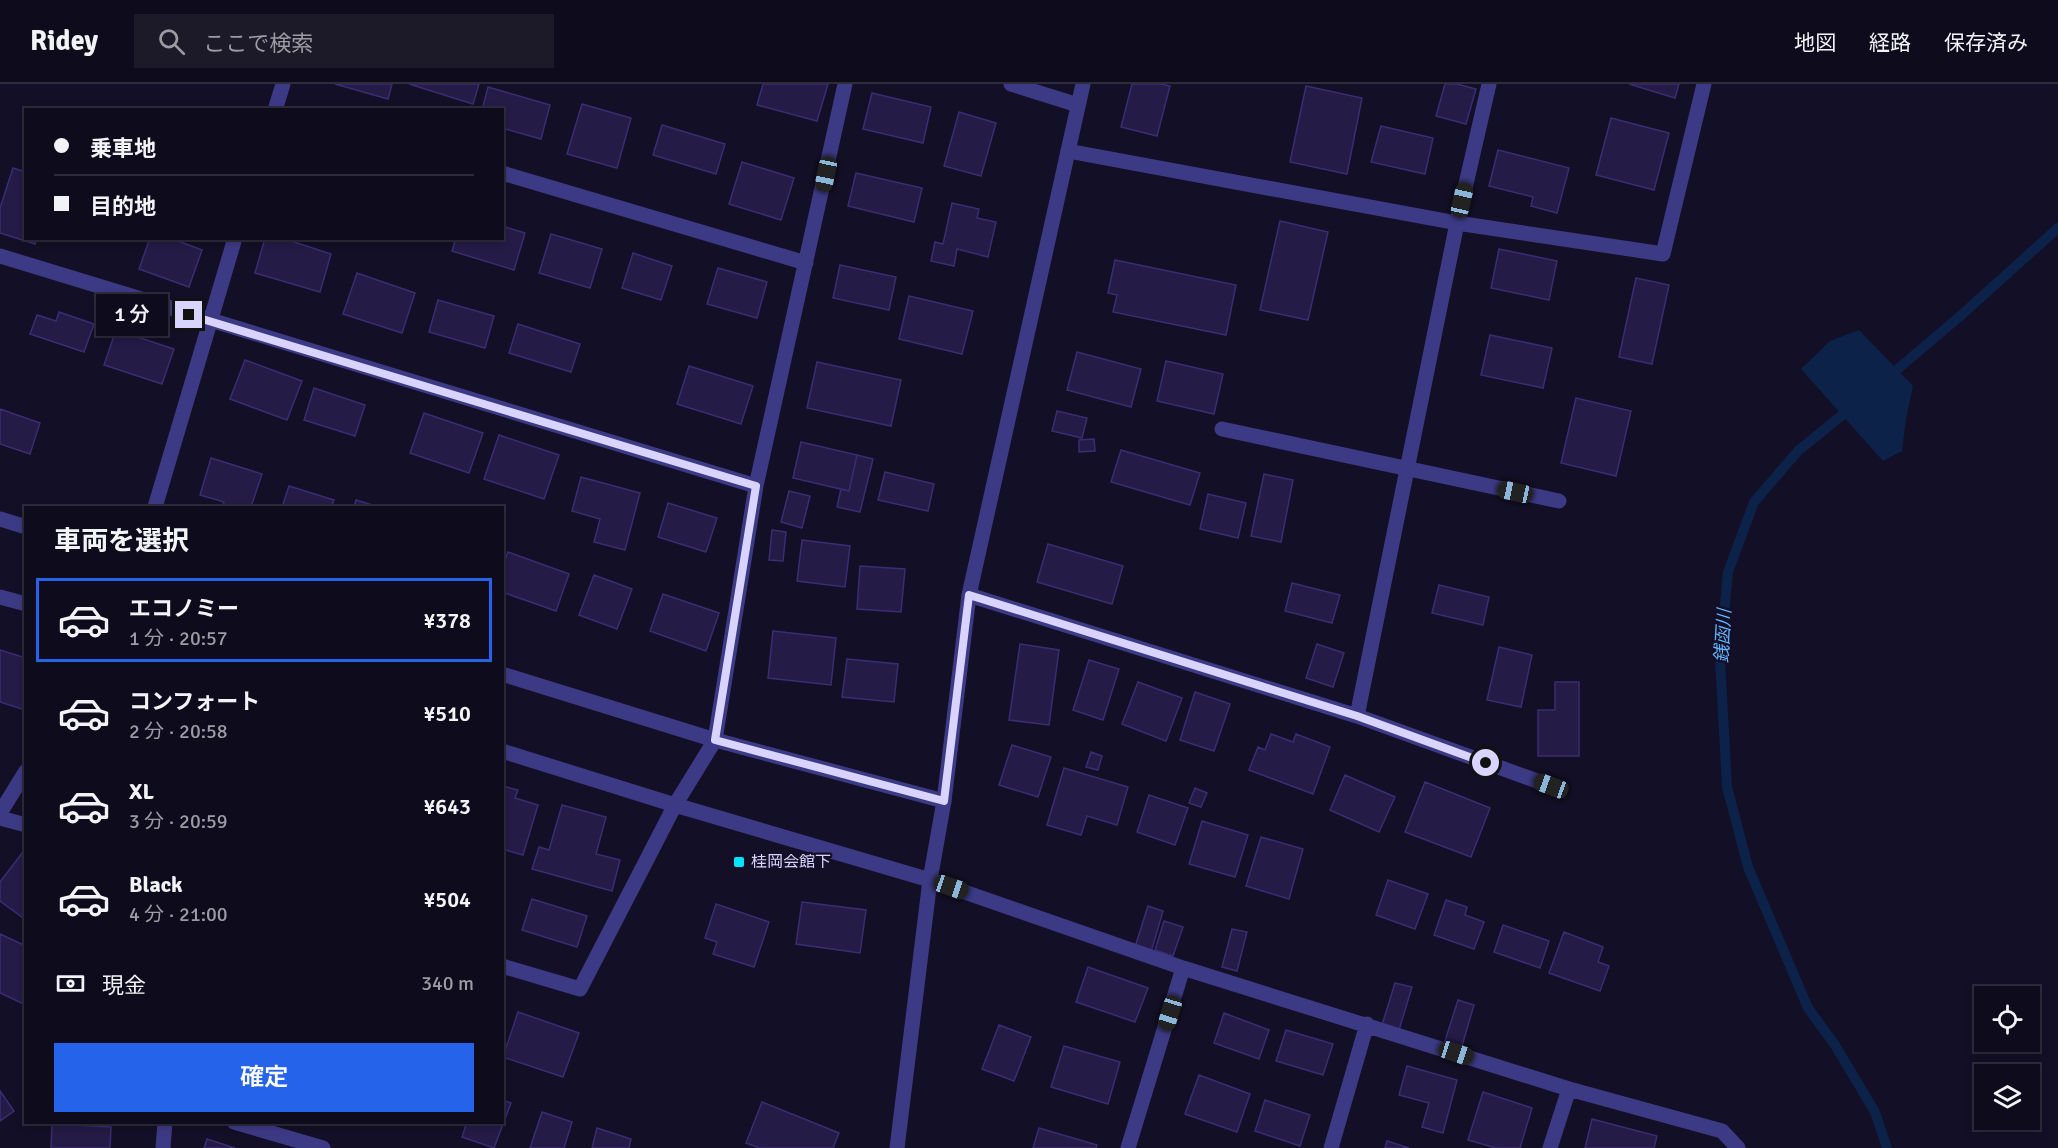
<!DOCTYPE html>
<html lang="ja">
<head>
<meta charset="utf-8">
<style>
	:root { --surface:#0e0b1c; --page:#1c1929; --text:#f1f3f6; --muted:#9b9ba3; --line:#2e2b3b; --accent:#2563eb }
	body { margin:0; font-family:Signika,"Noto Sans JP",sans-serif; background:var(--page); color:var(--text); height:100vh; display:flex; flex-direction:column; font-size:22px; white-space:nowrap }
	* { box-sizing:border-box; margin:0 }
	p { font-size:20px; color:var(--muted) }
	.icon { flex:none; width:33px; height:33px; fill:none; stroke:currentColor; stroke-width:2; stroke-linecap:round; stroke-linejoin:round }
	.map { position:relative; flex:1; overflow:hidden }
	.details { position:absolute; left:24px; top:422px; width:480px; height:618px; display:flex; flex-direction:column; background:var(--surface); border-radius:0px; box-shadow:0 3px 9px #0003,0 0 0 2px var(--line) }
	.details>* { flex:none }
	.top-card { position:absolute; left:24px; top:24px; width:480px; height:132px; border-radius:0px; box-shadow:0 3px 9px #0003,0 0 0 2px var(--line); display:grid; align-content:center; height:132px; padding:0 30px; background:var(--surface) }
	.controls { position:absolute; left:1974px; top:902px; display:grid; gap:12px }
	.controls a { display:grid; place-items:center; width:66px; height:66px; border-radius:0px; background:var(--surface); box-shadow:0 3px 9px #0003,0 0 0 2px var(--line); font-size:30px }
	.end { position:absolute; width:27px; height:27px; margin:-14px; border:8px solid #d9d4ff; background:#111; box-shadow:0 0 0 3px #111 }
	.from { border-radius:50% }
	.bubble { position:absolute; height:42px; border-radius:0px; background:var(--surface); box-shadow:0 3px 9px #0003,0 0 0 2px var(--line); font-size:20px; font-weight:600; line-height:42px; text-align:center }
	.car { position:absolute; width:18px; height:36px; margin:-18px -9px; border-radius:8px; box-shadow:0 0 4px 2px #0007; background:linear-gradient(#222 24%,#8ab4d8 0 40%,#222 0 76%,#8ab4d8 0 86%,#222 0) }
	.top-card b { display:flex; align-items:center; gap:21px; height:57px; font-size:22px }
	.top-card b+b { border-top:2px solid var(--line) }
	.top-card i { width:15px; height:15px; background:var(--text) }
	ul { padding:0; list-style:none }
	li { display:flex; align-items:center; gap:18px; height:84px; margin:0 12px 9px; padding:0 18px; border:3px solid transparent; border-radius:0px }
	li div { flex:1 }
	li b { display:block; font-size:22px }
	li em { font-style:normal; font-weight:600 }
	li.current { border-color:var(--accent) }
	li>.icon { width:54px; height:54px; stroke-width:1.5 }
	h2 { padding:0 30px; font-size:27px; line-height:72px }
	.pay { display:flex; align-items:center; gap:15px; height:66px; padding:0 30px; font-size:22px }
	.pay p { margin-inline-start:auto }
	.primary-button { display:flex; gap:12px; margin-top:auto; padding:12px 30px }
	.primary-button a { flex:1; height:69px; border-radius:0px; background:var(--accent); color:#fff; font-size:24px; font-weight:600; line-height:69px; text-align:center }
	header { display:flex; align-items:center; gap:36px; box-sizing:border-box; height:84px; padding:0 30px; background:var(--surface); border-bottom:2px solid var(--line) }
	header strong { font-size:28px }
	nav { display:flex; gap:33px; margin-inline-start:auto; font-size:21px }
	.search { width:420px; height:54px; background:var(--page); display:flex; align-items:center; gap:15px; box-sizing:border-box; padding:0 21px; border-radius:0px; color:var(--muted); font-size:22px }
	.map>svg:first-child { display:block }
	.water { fill:#0c2248 }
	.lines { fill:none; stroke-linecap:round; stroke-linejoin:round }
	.stream { stroke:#0c2248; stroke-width:10 }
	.building { fill:#241b47; stroke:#3b2d73; stroke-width:1.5 }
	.minor { stroke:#3d3a85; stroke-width:15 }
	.tertiary { stroke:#3d3a85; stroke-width:15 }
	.route { stroke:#d9d4ff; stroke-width:8 }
	.poi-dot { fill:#00e5ff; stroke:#130f26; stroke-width:2 }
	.labels { text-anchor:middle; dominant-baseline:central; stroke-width:4.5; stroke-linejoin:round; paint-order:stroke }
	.poi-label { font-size:16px; fill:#d9d4ff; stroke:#130f26; text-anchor:start }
	.water-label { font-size:18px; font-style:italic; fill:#62b6ff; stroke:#130f26 }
</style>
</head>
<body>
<header>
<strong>Ridey</strong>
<div class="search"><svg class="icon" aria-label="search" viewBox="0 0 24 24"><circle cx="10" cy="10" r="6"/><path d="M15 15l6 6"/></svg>ここで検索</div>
<nav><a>地図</a><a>経路</a><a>保存済み</a></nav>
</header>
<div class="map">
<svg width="2058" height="1064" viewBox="0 0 2058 1064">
	<rect width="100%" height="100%" fill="#130f26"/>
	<path class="water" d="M 1859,246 L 1913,302 L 1906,335 L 1902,367 L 1883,377 L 1801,285 L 1830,257 Z"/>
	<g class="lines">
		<path class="stream" d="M 1887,294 L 1958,234 L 2058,144
			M 1852,323 L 1798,367 L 1754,418 L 1728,488 L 1720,575 L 1727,703 L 1748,783 L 1808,924 L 1835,961 L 1875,1028 L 1887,1064"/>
	</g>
	<path class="building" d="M 335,0 L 392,0 L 388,15 Z
		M 409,0 L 479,0 L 473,20 Z
		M 763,0 L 828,0 L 817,37 L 757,21 Z
		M 1132,0 L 1161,0 L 1170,2 L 1157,52 L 1121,43 Z
		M 1445,0 L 1457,0 L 1476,5 L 1466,40 L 1436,32 Z
		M 1629,0 L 1679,0 L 1675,14 Z
		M 1306,2 L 1362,14 L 1347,90 L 1290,78 Z
		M 488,3 L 550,21 L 541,55 L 502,44 L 502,26 L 482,26 Z
		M 872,9 L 931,23 L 923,59 L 863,45 Z
		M 582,20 L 631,34 L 617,84 L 567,70 Z
		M 959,28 L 996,39 L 981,92 L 944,82 Z
		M 1611,34 L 1669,49 L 1654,106 L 1596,91 Z
		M 662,41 L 725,60 L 716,90 L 653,71 Z
		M 1381,42 L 1433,54 L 1425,90 L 1371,78 Z
		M 1498,66 L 1569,84 L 1557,129 L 1531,122 L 1533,113 L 1489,102 Z
		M 742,78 L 794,94 L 781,136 L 729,120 Z
		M 13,84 L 26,88 L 26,154 L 37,154 L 35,160 L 0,149 L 0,124 Z
		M 856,89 L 922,104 L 914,138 L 848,122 Z
		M 952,119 L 979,125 L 977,134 L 996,138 L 988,173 L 957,165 L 954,182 L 931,177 L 935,158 L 943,160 Z
		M 1280,137 L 1328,148 L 1308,236 L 1260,226 Z
		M 502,142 L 525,149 L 514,186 L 452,167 L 456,154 L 502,154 Z
		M 551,150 L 602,165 L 590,204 L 539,189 Z
		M 150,154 L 170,154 L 202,166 L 189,203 L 139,185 Z
		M 265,154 L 282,154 L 331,170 L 320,208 L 255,189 Z
		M 1499,165 L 1557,177 L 1549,216 L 1491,204 Z
		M 633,169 L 672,182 L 661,216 L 622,204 Z
		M 1115,176 L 1236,201 L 1226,251 L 1113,228 L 1117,211 L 1108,209 Z
		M 840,181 L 896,193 L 889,226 L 833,214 Z
		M 718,184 L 767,198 L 757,234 L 707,220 Z
		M 357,189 L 415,209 L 402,249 L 343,230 Z
		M 1636,194 L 1669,201 L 1652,280 L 1619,273 Z
		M 909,212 L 973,227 L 962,270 L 899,255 Z
		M 438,216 L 494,232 L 485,264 L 429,248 Z
		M 59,228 L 94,240 L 84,268 L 30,250 L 37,231 L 56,237 Z
		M 518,240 L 580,260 L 571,288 L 509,269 Z
		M 116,246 L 174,265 L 162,300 L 104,281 Z
		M 1490,251 L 1552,264 L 1543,304 L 1481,291 Z
		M 1077,268 L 1141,285 L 1131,323 L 1067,306 Z
		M 245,276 L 302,297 L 287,336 L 230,315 Z
		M 1166,277 L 1223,290 L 1214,330 L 1157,317 Z
		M 817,278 L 901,296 L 891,342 L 807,324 Z
		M 689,282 L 753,302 L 741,340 L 677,320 Z
		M 314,304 L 365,321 L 355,352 L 304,336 Z
		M 1576,314 L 1631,327 L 1616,392 L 1561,379 Z
		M 0,325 L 40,339 L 30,370 L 0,360 Z
		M 1057,327 L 1087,334 L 1082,354 L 1052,347 Z
		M 424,329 L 483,349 L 469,389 L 410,369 Z
		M 499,351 L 559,371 L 544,415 L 484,395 Z
		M 1094,355 L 1095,367 L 1079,368 L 1079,356 Z
		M 801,358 L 857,371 L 849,407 L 793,394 Z
		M 1121,366 L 1200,389 L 1190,421 L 1111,398 Z
		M 857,371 L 873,375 L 860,428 L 837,423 L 841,405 L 849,407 Z
		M 211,374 L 262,390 L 251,423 L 222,423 L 224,418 L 200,411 Z
		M 885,388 L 934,400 L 928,427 L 878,416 Z
		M 1264,390 L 1293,396 L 1281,458 L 1251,452 Z
		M 581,393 L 640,409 L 625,466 L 594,458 L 600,435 L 572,427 Z
		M 289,402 L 334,416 L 331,423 L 282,423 Z
		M 789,407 L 810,412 L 802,444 L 781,438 Z
		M 1208,410 L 1246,419 L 1238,454 L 1200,445 Z
		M 356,416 L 379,423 L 354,423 Z
		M 668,419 L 717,434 L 706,468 L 658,453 Z
		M 772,446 L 786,448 L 783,477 L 769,476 Z
		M 802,456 L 850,462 L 845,503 L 797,497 Z
		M 1048,460 L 1123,482 L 1112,520 L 1037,498 Z
		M 508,468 L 569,490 L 556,527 L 502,508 L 502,484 Z
		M 860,482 L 905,485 L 901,528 L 857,525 Z
		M 594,491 L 632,505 L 617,545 L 579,531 Z
		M 1292,499 L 1340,511 L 1332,539 L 1285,527 Z
		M 1439,501 L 1489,513 L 1483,541 L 1432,529 Z
		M 663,510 L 719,529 L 706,567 L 650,547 Z
		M 773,547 L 836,554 L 831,601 L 768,594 Z
		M 1020,560 L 1059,566 L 1049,641 L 1009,636 Z
		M 1317,560 L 1344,569 L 1333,603 L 1306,594 Z
		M 1499,563 L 1532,571 L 1521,623 L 1487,616 Z
		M 0,566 L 26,574 L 25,626 L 0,618 Z
		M 847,575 L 898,580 L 894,618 L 842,613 Z
		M 1089,576 L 1119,585 L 1103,636 L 1073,626 Z
		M 1138,598 L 1182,614 L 1166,657 L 1122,640 Z
		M 1555,598 L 1579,598 L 1579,672 L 1538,672 L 1538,626 L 1555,626 Z
		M 1195,608 L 1230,620 L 1214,667 L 1180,656 Z
		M 1271,650 L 1293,658 L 1296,650 L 1330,663 L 1313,710 L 1249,686 L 1258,663 L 1265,666 Z
		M 1012,661 L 1051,673 L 1038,713 L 999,701 Z
		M 1091,668 L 1102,672 L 1098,686 L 1086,683 Z
		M 1064,684 L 1128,703 L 1117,741 L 1087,732 L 1081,751 L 1047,741 Z
		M 1345,691 L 1395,713 L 1379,748 L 1330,726 Z
		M 1425,698 L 1490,724 L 1471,773 L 1405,748 Z
		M 502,702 L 518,706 L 515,714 L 538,721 L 523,771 L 502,765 Z
		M 1195,704 L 1207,709 L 1201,723 L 1189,719 Z
		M 1149,711 L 1188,724 L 1175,761 L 1137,748 Z
		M 562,721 L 606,733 L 596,770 L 620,776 L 612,807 L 532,785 L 539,763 L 549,766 Z
		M 1202,737 L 1248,751 L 1235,793 L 1189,780 Z
		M 1261,753 L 1303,765 L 1289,815 L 1246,802 Z
		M 26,764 L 26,836 L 0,817 L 0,798 Z
		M 1388,796 L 1428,810 L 1415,845 L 1376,831 Z
		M 532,815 L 587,832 L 577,863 L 522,846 Z
		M 1446,816 L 1467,823 L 1465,831 L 1484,838 L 1474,865 L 1434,851 Z
		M 802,818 L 866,826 L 860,869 L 796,860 Z
		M 716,820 L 769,838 L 754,883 L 713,870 L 717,858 L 705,854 Z
		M 1148,822 L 1163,827 L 1151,868 L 1135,863 Z
		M 1164,837 L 1183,843 L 1173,872 L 1155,866 Z
		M 1503,841 L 1549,857 L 1540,884 L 1494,868 Z
		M 1232,845 L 1247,848 L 1237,887 L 1222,883 Z
		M 1564,848 L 1603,863 L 1598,878 L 1609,882 L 1600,907 L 1549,889 Z
		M 0,850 L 26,862 L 26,921 L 0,909 Z
		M 1088,883 L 1148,904 L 1135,938 L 1076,918 Z
		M 1395,899 L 1412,903 L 1399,946 L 1382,941 Z
		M 1458,916 L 1474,921 L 1461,965 L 1444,960 Z
		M 518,928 L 579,949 L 563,993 L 503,973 Z
		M 1224,929 L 1269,946 L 1259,975 L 1214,959 Z
		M 999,941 L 1031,953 L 1014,997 L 982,985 Z
		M 1286,946 L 1333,960 L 1323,991 L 1276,977 Z
		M 1064,962 L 1120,978 L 1108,1020 L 1051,1003 Z
		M 1407,982 L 1457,996 L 1443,1049 L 1422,1043 L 1429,1019 L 1399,1011 Z
		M 1199,991 L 1250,1010 L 1237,1048 L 1185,1030 Z
		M 0,1007 L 14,1027 L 0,1037 Z
		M 1483,1008 L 1532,1024 L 1520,1064 L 1496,1064 L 1468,1056 Z
		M 502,1016 L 511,1019 L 494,1064 L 462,1053 L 467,1038 L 502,1038 Z
		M 1265,1016 L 1310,1031 L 1300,1062 L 1255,1047 Z
		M 762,1018 L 839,1049 L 833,1064 L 760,1064 L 746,1059 Z
		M 542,1028 L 572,1038 L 564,1064 L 530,1064 Z
		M 1592,1035 L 1657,1052 L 1654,1064 L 1585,1064 Z
		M 52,1040 L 111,1043 L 110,1064 L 51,1064 Z
		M 597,1044 L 631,1055 L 629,1064 L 592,1064 Z
		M 1039,1044 L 1097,1061 L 1096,1064 L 1033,1064 Z
		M 207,1055 L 235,1064 L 204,1064 Z
		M 1387,1057 L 1409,1064 L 1385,1064 Z"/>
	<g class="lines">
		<path class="minor" d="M 1011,0 L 1078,21
			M 275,26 L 283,0
			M 1068,67 L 1457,139 L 1663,170 L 1704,0
			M 502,89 L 806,179
			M 0,172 L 756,402 L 845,0
			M 1222,345 L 1559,417
			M 155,423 L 235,154
			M 0,435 L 26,443
			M 969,511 L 1357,632 L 1457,139 L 1489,0
			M 0,513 L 26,520
			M 502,590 L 715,656 L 944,717
			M 1357,632 L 1551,702
			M 502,667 L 675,721 L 930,796 L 1183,884 L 1569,1005 L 1722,1047 L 1738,1064
			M 0,729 L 26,687
			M 0,734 L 26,741
			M 502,882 L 580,905 L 675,721 L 715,656 L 756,402
			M 234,1038 L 323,1064
			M 163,1064 L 165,1038
			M 1128,1064 L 1183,884
			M 1331,1064 L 1367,940
			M 1550,1064 L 1569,1005"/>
		<path class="tertiary" d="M 897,1064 L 930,796 L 944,717 L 969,511 L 1083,0"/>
	</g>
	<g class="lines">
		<path class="route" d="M 189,231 L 756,402 L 715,656 L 944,717 L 969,511 L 1357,632 L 1486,679"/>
	</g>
	<rect class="poi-dot" x="733" y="772" width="12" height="12" rx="3"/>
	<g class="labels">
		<g class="poi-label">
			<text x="751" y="778">桂岡会館下</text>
		</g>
		<g class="water-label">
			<text transform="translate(1723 552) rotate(-87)">銭函川</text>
		</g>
	</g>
</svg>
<div class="controls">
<a><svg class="icon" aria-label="locate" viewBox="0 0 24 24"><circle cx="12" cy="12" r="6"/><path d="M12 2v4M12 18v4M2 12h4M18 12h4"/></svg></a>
<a><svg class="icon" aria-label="layers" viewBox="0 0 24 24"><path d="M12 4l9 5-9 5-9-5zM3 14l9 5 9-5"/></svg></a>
</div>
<i class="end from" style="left:1486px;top:679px"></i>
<i class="end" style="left:189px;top:231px"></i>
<div class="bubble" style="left:96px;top:210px;width:72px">1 分</div>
<i class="car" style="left:826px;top:90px;rotate:192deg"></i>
<i class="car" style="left:1462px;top:116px;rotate:13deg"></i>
<i class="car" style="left:1515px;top:408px;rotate:282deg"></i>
<i class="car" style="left:1551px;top:702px;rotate:290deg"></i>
<i class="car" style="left:951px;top:803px;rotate:109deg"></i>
<i class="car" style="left:1170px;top:929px;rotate:197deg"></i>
<i class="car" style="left:1456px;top:969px;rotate:108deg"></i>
<div class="top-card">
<b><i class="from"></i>乗車地</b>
<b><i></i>目的地</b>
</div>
<section class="details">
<h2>車両を選択</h2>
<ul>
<li class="current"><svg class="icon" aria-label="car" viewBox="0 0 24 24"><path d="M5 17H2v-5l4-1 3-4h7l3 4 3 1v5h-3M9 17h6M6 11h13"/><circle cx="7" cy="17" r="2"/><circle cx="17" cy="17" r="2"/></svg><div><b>エコノミー</b><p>1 分 · 20:57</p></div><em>¥378</em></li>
<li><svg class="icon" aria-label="car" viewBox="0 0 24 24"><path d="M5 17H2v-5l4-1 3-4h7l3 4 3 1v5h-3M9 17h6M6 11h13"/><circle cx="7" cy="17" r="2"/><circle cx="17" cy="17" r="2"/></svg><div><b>コンフォート</b><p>2 分 · 20:58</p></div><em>¥510</em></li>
<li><svg class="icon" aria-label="car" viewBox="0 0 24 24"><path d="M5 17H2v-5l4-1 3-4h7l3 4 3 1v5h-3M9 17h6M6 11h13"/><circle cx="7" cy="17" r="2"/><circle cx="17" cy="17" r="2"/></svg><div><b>XL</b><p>3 分 · 20:59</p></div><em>¥643</em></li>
<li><svg class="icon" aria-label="car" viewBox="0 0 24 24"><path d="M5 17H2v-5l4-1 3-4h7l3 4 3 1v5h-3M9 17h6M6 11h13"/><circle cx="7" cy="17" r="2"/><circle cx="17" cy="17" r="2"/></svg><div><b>Black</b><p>4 分 · 21:00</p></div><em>¥504</em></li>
</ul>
<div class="pay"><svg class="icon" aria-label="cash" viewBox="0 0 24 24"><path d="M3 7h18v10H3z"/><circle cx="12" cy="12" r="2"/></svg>現金<p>340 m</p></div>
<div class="primary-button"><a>確定</a></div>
</section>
</div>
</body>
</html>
